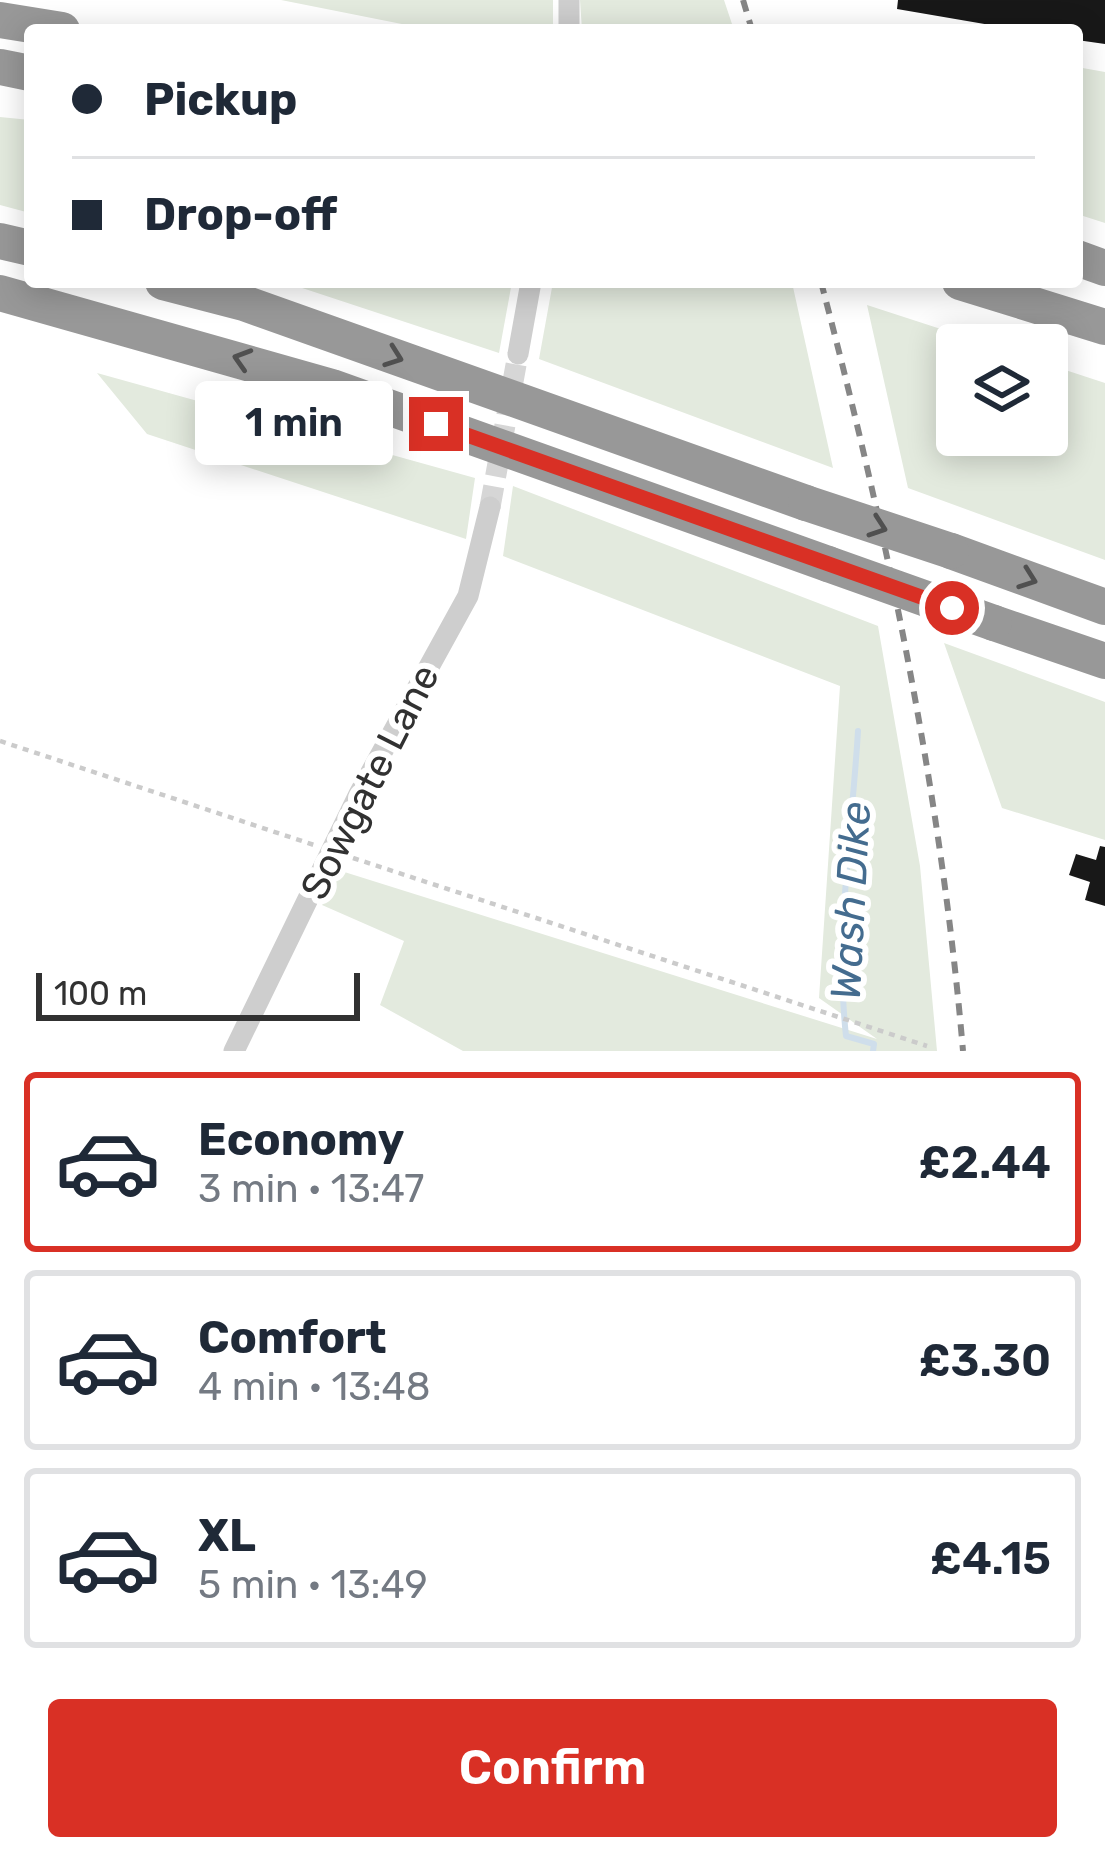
<!DOCTYPE html>
<html lang="en">
<head>
<meta charset="utf-8">
<style>
	:root { --surface:#fff; --page:#f2f2f3; --text:#1f2937; --muted:#747a83; --line:#e0e1e3; --accent:#d93025 }
	body { margin:0; font-family:Rubik,sans-serif; background:var(--page); color:var(--text); height:100vh; display:flex; flex-direction:column; font-size:45px; white-space:nowrap }
	* { box-sizing:border-box; margin:0 }
	p { font-size:39px; color:var(--muted) }
	.icon { flex:none; width:66px; height:66px; fill:none; stroke:currentColor; stroke-width:2; stroke-linecap:round; stroke-linejoin:round }
	.map { position:relative; height:1051px; overflow:hidden }
	.sheet { display:flex; flex-direction:column; background:var(--surface); flex:1 }
	.sheet>* { flex:none }
	.top-card { position:absolute; left:24px; top:24px; width:1059px; height:264px; border-radius:12px; box-shadow:0 6px 30px #0003; display:grid; align-content:center; height:264px; padding:0 48px; background:var(--surface) }
	.fabs { position:absolute; left:936px; top:324px; display:grid; gap:24px }
	.fabs a { display:grid; place-items:center; width:132px; height:132px; border-radius:12px; background:var(--surface); box-shadow:0 6px 30px #0003; font-size:60px }
	.scale { position:absolute; left:36px; bottom:30px; width:324px; box-sizing:border-box; padding-left:12px; border:6px solid #313131; border-top:0; font-size:33px; line-height:42px; white-space:nowrap; color:#313131; -webkit-text-stroke:9px #fff; paint-order:stroke }
	.end { position:absolute; width:54px; height:54px; margin:-27px; border:15px solid #d93025; background:#fff; box-shadow:0 0 0 6px #fff }
	.from { border-radius:50% }
	.bubble { position:absolute; height:84px; border-radius:12px; background:var(--surface); box-shadow:0 6px 30px #0003; font-size:39px; font-weight:600; line-height:84px; text-align:center }
	.top-card b { display:flex; align-items:center; gap:42px; height:114px; font-size:45px }
	.top-card b+b { border-top:3px solid var(--line) }
	.top-card i { width:30px; height:30px; background:var(--text) }
	ul { padding:21px 0 0; list-style:none }
	li { display:flex; align-items:center; gap:36px; height:180px; margin:0 24px 18px; padding:0 24px; border:6px solid var(--line); border-radius:12px }
	li div { flex:1 }
	li b { display:block; font-size:45px }
	li em { font-style:normal; font-weight:600 }
	li.current { border-color:var(--accent) }
	li>.icon { width:108px; height:108px; stroke-width:1.5 }
	.primary-button { display:flex; gap:24px; margin-top:auto; padding:24px 48px }
	.primary-button a { flex:1; height:138px; border-radius:12px; background:var(--accent); color:#fff; font-size:48px; font-weight:600; line-height:138px; text-align:center }
	.map>svg:first-child { display:block }
	.green { fill:#e3eade }
	.lines { fill:none; stroke-linecap:round; stroke-linejoin:round }
	.stream { stroke:#cfdeeb; stroke-width:6 }
	.building { fill:#181818 }
	.minor-tunnel { stroke:#d6d6d6; stroke-width:21; stroke-dasharray:21 10; stroke-linecap:butt }
	.path { stroke:#cbcbcb; stroke-width:4.5; stroke-dasharray:6 6; stroke-linecap:butt }
	.minor { stroke:#cecece; stroke-width:21 }
	.motorway { stroke:#989898; stroke-width:36 }
	.rail { stroke:#868686; stroke-width:6; stroke-dasharray:12 9; stroke-linecap:butt }
	.motorway-bridge { stroke:#989898; stroke-width:36 }
	.oneway { stroke:#505050 }
	.route { stroke:#d93025; stroke-width:15 }
	.labels { text-anchor:middle; dominant-baseline:central; stroke-width:12; stroke-linejoin:round; paint-order:stroke }
	.street-label { font-size:39px; fill:#313131; stroke:#fff }
	.water-label { font-size:42px; font-style:italic; fill:#446c8f; stroke:#fff }
</style>
</head>
<body>
<div class="map">
<svg width="1105" height="1051" viewBox="0 0 1105 1051">
	<rect width="100%" height="100%" fill="#fff"/>
	<path class="green" d="M 281,0 L 553,0 L 553,30 L 432,30 Z
		M 580,0 L 724,0 L 734,30 L 582,30 Z
		M 1077,67 L 1105,72 L 1105,223 L 1077,214 Z
		M 0,117 L 30,120 L 30,213 L 0,205 Z
		M 284,282 L 512,282 L 499,353 Z
		M 553,282 L 775,282 L 793,287 L 833,468 L 539,359 Z
		M 867,305 L 990,345 L 957,345 L 957,435 L 1047,435 L 1047,364 L 1105,383 L 1105,560 L 908,488 Z
		M 97,373 L 475,478 L 466,539 L 147,434 Z
		M 513,486 L 878,626 L 920,866 L 937,1051 L 463,1051 L 380,1005 L 404,941 L 322,905 L 338,870 L 877,1039 L 819,998 L 840,686 L 503,556 Z
		M 944,643 L 1105,702 L 1105,840 L 1002,808 Z"/>
	<g class="lines">
		<path class="stream" d="M 858,731 C 852,831 835,936 846,1036 L 874,1044 L 873,1051"/>
	</g>
	<path class="building" d="M 898,0 L 1105,0 L 1105,44 L 1077,40 L 1077,30 L 1020,30 L 897,9 Z
		M 1100,846 L 1105,847 L 1105,906 L 1085,900 L 1090,882 L 1069,875 L 1076,854 L 1096,860 Z"/>
	<g class="lines">
		<path class="minor-tunnel" d="M 490,507 L 518,354"/>
		<path class="path" d="M 0,741 L 314,845
			M 353,858 L 927,1046"/>
		<path class="minor" d="M 569,0 L 569,30
			M 518,354 L 531,282
			M 234,1051 L 359,794 L 468,596 L 490,507"/>
		<path class="motorway" d="M 0,20 L 62,30
			M 0,67 L 30,73
			M 0,241 L 30,248
			M 1077,258 L 1105,268
			M 163,282 L 244,303 L 806,503
			M 960,282 L 1105,327
			M 0,293 L 332,387 L 828,564
			M 951,551 L 1105,607
			M 994,623 L 1105,661"/>
		<path class="rail" d="M 743,0 L 752,30
			M 821,282 C 887,532 941,793 963,1051"/>
		<path class="motorway-bridge" d="M 806,503 L 951,551
			M 828,564 L 994,623"/>
	</g>
	<defs><path id="oneway-chevron" d="M-2-3.5L2.5 0L-2 3.5" fill="none" stroke-width="1.6" stroke-linecap="round" stroke-linejoin="round" transform="scale(3)"/></defs>
	<g class="oneway">
		<use href="#oneway-chevron" transform="translate(394 357) rotate(20)"/>
		<use href="#oneway-chevron" transform="translate(242 359) rotate(-163)"/>
		<use href="#oneway-chevron" transform="translate(878 527) rotate(19)"/>
		<use href="#oneway-chevron" transform="translate(1028 579) rotate(20)"/>
	</g>
	<g class="lines">
		<path class="route" d="M 436,424 L 952,608"/>
	</g>
	<g class="labels">
		<g class="street-label">
			<text transform="translate(370 782) rotate(-63)">Sowgate Lane</text>
		</g>
		<g class="water-label">
			<text transform="translate(851 901) rotate(-87)">Wash Dike</text>
		</g>
	</g>
</svg>
<div class="fabs">
<a><svg class="icon" aria-label="layers" viewBox="0 0 24 24"><path d="M12 4l9 5-9 5-9-5zM3 14l9 5 9-5"/></svg></a>
</div>
<div class="scale">100 m</div>
<i class="end from" style="left:952px;top:608px"></i>
<i class="end" style="left:436px;top:424px"></i>
<div class="bubble" style="left:195px;top:381px;width:198px">1 min</div>
<div class="top-card">
<b><i class="from"></i>Pickup</b>
<b><i></i>Drop-off</b>
</div>
</div>
<section class="sheet">
<ul>
<li class="current"><svg class="icon" aria-label="car" viewBox="0 0 24 24"><path d="M5 17H2v-5l4-1 3-4h7l3 4 3 1v5h-3M9 17h6M6 11h13"/><circle cx="7" cy="17" r="2"/><circle cx="17" cy="17" r="2"/></svg><div><b>Economy</b><p>3 min · 13:47</p></div><em>£2.44</em></li>
<li><svg class="icon" aria-label="car" viewBox="0 0 24 24"><path d="M5 17H2v-5l4-1 3-4h7l3 4 3 1v5h-3M9 17h6M6 11h13"/><circle cx="7" cy="17" r="2"/><circle cx="17" cy="17" r="2"/></svg><div><b>Comfort</b><p>4 min · 13:48</p></div><em>£3.30</em></li>
<li><svg class="icon" aria-label="car" viewBox="0 0 24 24"><path d="M5 17H2v-5l4-1 3-4h7l3 4 3 1v5h-3M9 17h6M6 11h13"/><circle cx="7" cy="17" r="2"/><circle cx="17" cy="17" r="2"/></svg><div><b>XL</b><p>5 min · 13:49</p></div><em>£4.15</em></li>
</ul>
<div class="primary-button"><a>Confirm</a></div>
</section>
</body>
</html>
